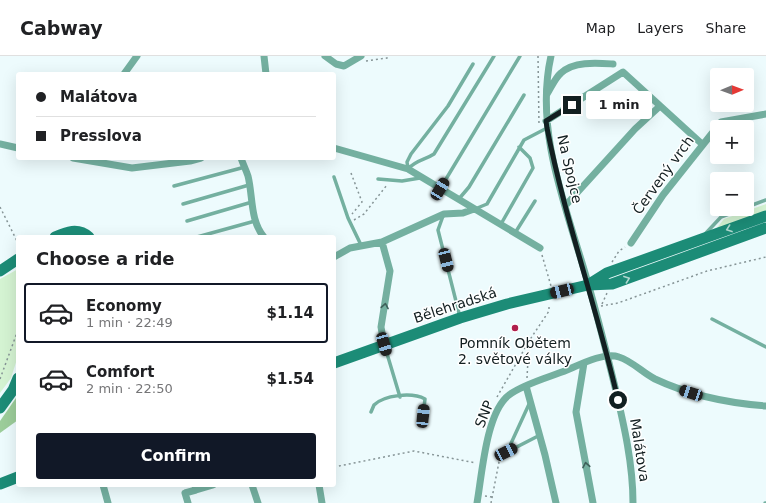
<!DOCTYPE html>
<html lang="en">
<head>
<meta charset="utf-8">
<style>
	:root { --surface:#fff; --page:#f2f2f2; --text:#202124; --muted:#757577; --line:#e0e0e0; --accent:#111827 }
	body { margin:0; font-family:"DejaVu Sans",sans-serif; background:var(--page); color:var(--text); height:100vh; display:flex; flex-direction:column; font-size:15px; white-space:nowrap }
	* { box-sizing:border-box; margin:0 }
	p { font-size:13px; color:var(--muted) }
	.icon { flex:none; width:22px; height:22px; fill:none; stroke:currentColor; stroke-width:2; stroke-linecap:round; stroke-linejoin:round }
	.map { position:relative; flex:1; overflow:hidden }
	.details { position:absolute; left:16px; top:179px; width:320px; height:252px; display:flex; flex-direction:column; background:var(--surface); border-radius:4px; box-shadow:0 4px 16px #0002 }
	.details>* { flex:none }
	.guide { position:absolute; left:16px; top:16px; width:320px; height:88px; border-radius:4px; box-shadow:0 4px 16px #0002; display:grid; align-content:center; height:88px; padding:0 20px; background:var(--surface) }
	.needle { width:26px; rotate:89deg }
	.buttons { position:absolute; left:710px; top:12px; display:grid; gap:8px }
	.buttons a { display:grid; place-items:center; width:44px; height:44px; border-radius:4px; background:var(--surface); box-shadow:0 4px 16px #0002; font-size:20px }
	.end { position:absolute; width:18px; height:18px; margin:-9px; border:5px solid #121f21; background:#fff; box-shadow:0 0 0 2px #fff }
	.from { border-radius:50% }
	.bubble { position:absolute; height:28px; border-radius:4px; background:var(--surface); box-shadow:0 4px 16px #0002; font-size:13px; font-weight:800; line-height:28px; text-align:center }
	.car { position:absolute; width:12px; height:24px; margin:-12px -6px; border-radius:5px; box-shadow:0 0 3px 1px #0007; background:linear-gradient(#222 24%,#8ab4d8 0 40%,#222 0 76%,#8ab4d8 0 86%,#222 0) }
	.guide b { display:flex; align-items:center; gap:14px; height:38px; font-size:15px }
	.guide b+b { border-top:1px solid var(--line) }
	.guide i { width:10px; height:10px; background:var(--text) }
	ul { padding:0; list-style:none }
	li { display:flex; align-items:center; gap:12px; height:60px; margin:0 8px 6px; padding:0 12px; border:2px solid transparent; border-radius:4px }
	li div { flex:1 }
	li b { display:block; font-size:15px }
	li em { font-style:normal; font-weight:800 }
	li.selected { border-color:var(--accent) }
	li>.icon { width:36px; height:36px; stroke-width:1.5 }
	h2 { padding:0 20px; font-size:18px; line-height:48px }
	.action { display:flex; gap:8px; margin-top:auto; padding:8px 20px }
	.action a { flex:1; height:46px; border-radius:4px; background:var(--accent); color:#fff; font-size:16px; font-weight:800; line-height:46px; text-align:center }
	header { display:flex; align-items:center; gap:24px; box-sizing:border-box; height:56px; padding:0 20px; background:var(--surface); border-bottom:1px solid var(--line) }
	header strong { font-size:19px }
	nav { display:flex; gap:22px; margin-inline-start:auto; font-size:14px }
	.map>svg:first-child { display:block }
	.green { fill:#d4f3d2 }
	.forest { fill:#9ccd9a }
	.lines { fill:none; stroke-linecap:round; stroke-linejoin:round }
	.path { stroke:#869496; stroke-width:1.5; stroke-dasharray:2 3; stroke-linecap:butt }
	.lane { stroke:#74b0a0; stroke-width:3.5 }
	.street { stroke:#74b0a0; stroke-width:7 }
	.secondary { stroke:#1c8c77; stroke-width:11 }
	.oneway { stroke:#b0d7cf }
	.oneway2 { stroke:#3e605a }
	.route { stroke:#121f21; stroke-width:5 }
	.poi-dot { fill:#b01f4c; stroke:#fff; stroke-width:1.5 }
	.labels { text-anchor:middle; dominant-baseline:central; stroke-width:3; stroke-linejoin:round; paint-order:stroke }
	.street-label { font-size:14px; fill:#121f21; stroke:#fff }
	.poi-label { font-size:14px; fill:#121f21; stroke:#fff }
</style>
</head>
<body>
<header>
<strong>Cabway</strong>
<nav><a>Map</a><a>Layers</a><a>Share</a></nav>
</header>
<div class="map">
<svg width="766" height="447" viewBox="0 0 766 447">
	<rect width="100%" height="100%" fill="#edfbfd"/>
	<path class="green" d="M 766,148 L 766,155 L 716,173 L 724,163 Z
		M 18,213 L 18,300 L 11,322 L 0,337 L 0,223 Z"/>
	<path class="forest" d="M 18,339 L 18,364 L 0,377 L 0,365 Z"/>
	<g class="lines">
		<path class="path" d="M 538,0 L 539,70
			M 366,5 L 387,2 L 390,0
			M 351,117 L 362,146 L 352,158
			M 0,151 L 18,187
			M 354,164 L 364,158 L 387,129
			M 542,199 L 551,230
			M 612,206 L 619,195 L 625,191
			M 602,248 L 607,237
			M 601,250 L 618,247 L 707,215 L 766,201
			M 527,322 L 529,285 L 549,255 L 549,248
			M 0,323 L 18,274
			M 497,341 L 529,285
			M 334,411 L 414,395 L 476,407
			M 485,440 L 492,441
			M 491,447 L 499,406 L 504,399"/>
		<path class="lane" d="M 408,112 L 407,106 L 411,98 L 448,50 L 473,8
			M 408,113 C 416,104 425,104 434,98 L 494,0
			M 334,121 L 348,162 L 361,189
			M 378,123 L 402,125 L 420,122
			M 174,130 L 245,111
			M 440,133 L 520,0
			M 458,144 L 469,131 L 524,39
			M 183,148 L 249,129
			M 747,151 L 766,144
			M 475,153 L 487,148 L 524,84 L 547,72
			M 443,160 L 438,174 L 460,261
			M 187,165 L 252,146
			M 501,168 L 533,112 L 530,102 L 519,91
			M 515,177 L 535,145
			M 706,177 L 721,161 L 742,153
			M 197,181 L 255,165
			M 712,263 L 766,291
			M 385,291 L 400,341
			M 530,346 L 507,396 L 540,379
			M 371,356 L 374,349 C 384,339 412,336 425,343 L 423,359
			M 765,447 L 766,447"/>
		<path class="street" d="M 264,0 L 266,18
			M 325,0 L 336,8 L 344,10 L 361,0
			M 551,0 C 535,71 563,143 583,210 C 595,250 605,290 615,331 C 624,369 633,408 633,447
			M 124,18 L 137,0
			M 547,38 C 551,32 555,22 561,17 C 574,5 597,7 613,8
			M 546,65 L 623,16 L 702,88
			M 0,88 L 18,92
			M 334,92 L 408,113 L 540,192
			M 73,102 L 132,112 L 190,105 L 201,102
			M 241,102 C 243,108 246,114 248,120 C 253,140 250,165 264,181
			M 565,150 L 635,73 L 660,50
			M 382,186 L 390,215 L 381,271 L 384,288
			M 631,187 L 663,139 L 721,66 L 766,58
			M 334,201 L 350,192 L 382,186 L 444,158 L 463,157 L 474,153
			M 584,307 L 576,356 L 593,447
			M 526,330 L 545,399 L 556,447
			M 103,429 L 108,447
			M 252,429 L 258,447
			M 319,429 L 322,447
			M 196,434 L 213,429
			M 188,447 L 185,437 L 196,434 L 195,429
			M 477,447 C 482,419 486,356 509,339 C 523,328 550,321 567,314 C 581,308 604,296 619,301 C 632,305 643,317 655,323 C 691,340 727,347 766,350"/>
		<path class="secondary" d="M 55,181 C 66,176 78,171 89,181
			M 0,215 L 18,203
			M 588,229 L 607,217 L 766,160
			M 334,307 L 460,262 L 507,248 L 588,229 L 612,228 L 766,172
			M 0,352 L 13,334 L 18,322
			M 0,428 L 18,421"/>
	</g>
	<defs><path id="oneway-chevron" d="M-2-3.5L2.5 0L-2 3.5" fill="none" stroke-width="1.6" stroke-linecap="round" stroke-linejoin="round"/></defs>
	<g class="oneway">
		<use href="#oneway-chevron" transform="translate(729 173) rotate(160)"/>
		<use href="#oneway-chevron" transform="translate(627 223) rotate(-20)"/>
	</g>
	<g class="oneway2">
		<use href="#oneway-chevron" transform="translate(385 250) rotate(-80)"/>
		<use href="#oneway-chevron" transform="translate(586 409) rotate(-100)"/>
	</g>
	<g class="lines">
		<path class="route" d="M 572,49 L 546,65 L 547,72 C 565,164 597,252 618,344"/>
	</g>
	<circle class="poi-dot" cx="515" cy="272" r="4"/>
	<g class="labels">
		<g class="street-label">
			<text transform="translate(570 113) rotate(77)">Na Spojce</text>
			<text transform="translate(663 119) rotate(-54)">Červený vrch</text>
			<text transform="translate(455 249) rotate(-18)">Bělehradská</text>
			<text transform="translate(484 358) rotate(-68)">SNP</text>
			<text transform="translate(640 394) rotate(81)">Malátova</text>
		</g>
		<g class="poi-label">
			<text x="515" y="287">Pomník Obětem<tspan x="515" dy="16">2. světové války</tspan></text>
		</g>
	</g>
</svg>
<div class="buttons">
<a><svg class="needle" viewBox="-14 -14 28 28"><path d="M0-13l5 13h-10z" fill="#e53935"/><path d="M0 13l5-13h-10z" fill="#757577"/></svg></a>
<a>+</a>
<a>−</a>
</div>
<i class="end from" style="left:618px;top:344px"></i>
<i class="end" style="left:572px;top:49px"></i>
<div class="bubble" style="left:586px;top:35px;width:66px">1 min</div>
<i class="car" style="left:440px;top:133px;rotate:31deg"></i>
<i class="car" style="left:446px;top:204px;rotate:166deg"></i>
<i class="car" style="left:562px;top:235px;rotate:256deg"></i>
<i class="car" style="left:384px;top:288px;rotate:164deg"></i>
<i class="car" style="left:691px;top:337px;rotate:288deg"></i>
<i class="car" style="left:423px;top:360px;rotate:6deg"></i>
<i class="car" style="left:506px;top:396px;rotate:63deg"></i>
<div class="guide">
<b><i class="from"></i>Malátova</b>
<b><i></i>Presslova</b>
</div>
<section class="details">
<h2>Choose a ride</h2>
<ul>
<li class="selected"><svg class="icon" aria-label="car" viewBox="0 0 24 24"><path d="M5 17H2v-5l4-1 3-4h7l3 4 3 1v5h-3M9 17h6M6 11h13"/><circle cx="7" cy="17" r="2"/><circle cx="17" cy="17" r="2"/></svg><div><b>Economy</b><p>1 min · 22:49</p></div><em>$1.14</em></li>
<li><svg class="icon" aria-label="car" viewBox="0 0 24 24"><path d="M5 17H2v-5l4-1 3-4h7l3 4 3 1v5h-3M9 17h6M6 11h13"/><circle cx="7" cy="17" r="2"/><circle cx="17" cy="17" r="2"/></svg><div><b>Comfort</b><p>2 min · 22:50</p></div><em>$1.54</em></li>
</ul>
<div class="action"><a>Confirm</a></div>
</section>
</div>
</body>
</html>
